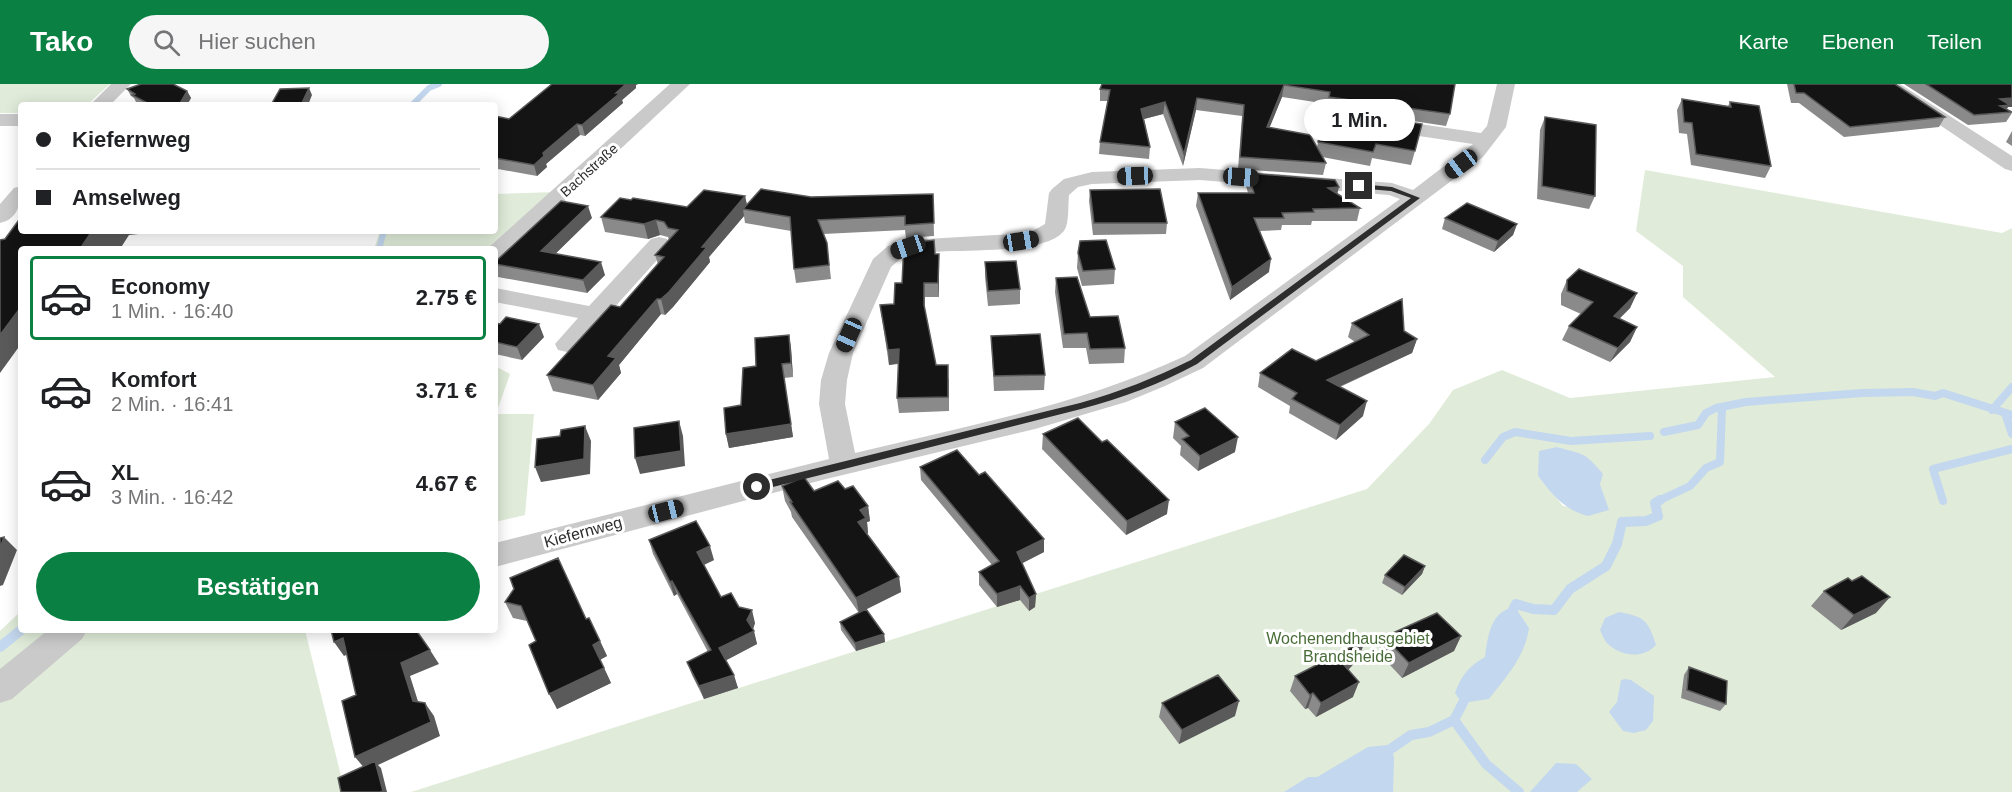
<!DOCTYPE html>
<html lang="de">
<head>
<meta charset="utf-8">
<style>
	:root { --surface:#fff; --page:#f6f6f6; --text:#202124; --muted:#757577; --line:#e0e0e0; --accent:#0b8043 }
	body { margin:0; font-family:Arial,sans-serif; background:var(--page); color:var(--text); height:100vh; display:flex; flex-direction:column; font-size:22px; white-space:nowrap }
	* { box-sizing:border-box; margin:0 }
	p { font-size:20px; color:var(--muted) }
	.icon { flex:none; width:33px; height:33px; fill:none; stroke:currentColor; stroke-width:2; stroke-linecap:round; stroke-linejoin:round }
	.map { position:relative; flex:1; overflow:hidden }
	.sheet { position:absolute; left:18px; top:162px; width:480px; height:387px; display:flex; flex-direction:column; background:var(--surface); border-radius:6px; box-shadow:0 3px 15px #0003 }
	.sheet>* { flex:none }
	.hud { position:absolute; left:18px; top:18px; width:480px; height:132px; border-radius:6px; box-shadow:0 3px 15px #0003; display:grid; align-content:center; height:132px; padding:0 18px; background:var(--surface) }
	.end { position:absolute; width:27px; height:27px; margin:-14px; border:8px solid #2d2d2d; background:#fff; box-shadow:0 0 0 3px #fff }
	.from { border-radius:50% }
	.bubble { position:absolute; height:42px; border-radius:21px; background:var(--surface); box-shadow:0 3px 15px #0003; font-size:20px; font-weight:700; line-height:42px; text-align:center }
	.car { position:absolute; width:18px; height:36px; margin:-18px -9px; border-radius:8px; box-shadow:0 0 4px 2px #0007; background:linear-gradient(#222 24%,#8ab4d8 0 40%,#222 0 76%,#8ab4d8 0 86%,#222 0) }
	.hud b { display:flex; align-items:center; gap:21px; height:57px; font-size:22px }
	.hud b+b { border-top:2px solid var(--line) }
	.hud i { width:15px; height:15px; background:var(--text) }
	ul { padding:10px 0 0; list-style:none }
	li { display:flex; align-items:center; gap:18px; height:84px; margin:0 12px 9px; padding:0 6px; border:3px solid transparent; border-radius:6px }
	li div { flex:1 }
	li b { display:block; font-size:22px }
	li em { font-style:normal; font-weight:700 }
	li.selected { border-color:var(--accent) }
	li>.icon { width:54px; height:54px; stroke-width:1.5 }
	.primary-button { display:flex; gap:12px; margin-top:auto; padding:12px 18px }
	.primary-button a { flex:1; height:69px; border-radius:36px; background:var(--accent); color:#fff; font-size:24px; font-weight:700; line-height:69px; text-align:center }
	header { display:flex; align-items:center; gap:36px; box-sizing:border-box; height:84px; padding:0 30px; background:var(--accent); color:#fff }
	header strong { font-size:28px }
	nav { display:flex; gap:33px; margin-inline-start:auto; font-size:21px }
	.search { width:420px; height:54px; background:var(--page); display:flex; align-items:center; gap:15px; box-sizing:border-box; padding:0 21px; border-radius:33px; color:var(--muted); font-size:22px }
	.map>svg:first-child { display:block }
	.green { fill:#e0ecd9; fill-rule:evenodd }
	.water { fill:#c3d7ee }
	.lines { fill:none; stroke-linecap:round; stroke-linejoin:round }
	.stream-far2 { stroke:#c3d7ee; stroke-width:6 }
	.stream-far1 { stroke:#c3d7ee; stroke-width:8 }
	.stream { stroke:#c3d7ee; stroke-width:10 }
	.street { fill:#cacaca; fill-rule:evenodd }
	.wall { fill:#8a8a8a }
	.shaded-wall { fill:#5a5a5a }
	.building { fill:#141414; stroke:#5a5a5a; stroke-width:1.5 }
	.route { fill:#2d2d2d }
	.labels { text-anchor:middle; dominant-baseline:central; stroke-width:6; stroke-linejoin:round; paint-order:stroke }
	.far-street-label { font-size:14px; fill:#2d2d2d; stroke:#fff }
	.street-label { font-size:16px; fill:#2d2d2d; stroke:#fff }
	.park-label { font-size:16px; fill:#486c37; stroke:#fff }
</style>
</head>
<body>
<header>
<strong>Tako</strong>
<div class="search"><svg class="icon" aria-label="search" viewBox="0 0 24 24"><circle cx="10" cy="10" r="6"/><path d="M15 15l6 6"/></svg>Hier suchen</div>
<nav><a>Karte</a><a>Ebenen</a><a>Teilen</a></nav>
</header>
<div class="map">
<svg width="2012" height="708" viewBox="0 0 2012 708">
	<rect width="100%" height="100%" fill="#fff"/>
	<path class="green" d="M 0,0 L 110,0 L 87,21 L 21,21 L 21,29 L 0,29 Z
		M 1645,86 L 2002,149 L 2012,144 L 2012,708 L 411,708 L 1367,405 L 1429,340 L 1453,306 L 1502,286 L 1570,314 L 1775,293 L 1683,213 L 1683,182 L 1636,147 ZM 1557,363 L 1567,366 L 1600,400 L 1608,426 L 1563,422 L 1538,392 Z
		M 557,108 L 492,165 L 374,165 L 380,147 L 495,147 L 495,110 Z
		M 495,282 L 510,290 L 496,330 L 534,330 L 525,431 L 495,438 Z
		M 21,527 L 21,546 L 305,546 L 345,708 L 0,708 L 0,547 Z"/>
	<path class="water" d="M 1557,363 C 1584,371 1584,367 1603,390 L 1600,400 L 1609,426 L 1588,432 C 1564,426 1552,410 1538,392 L 1539,367 Z
		M 1515,523 L 1529,544 C 1525,573 1506,593 1489,615 L 1462,619 L 1455,609 C 1461,592 1469,582 1485,573 C 1488,552 1490,527 1515,523 Z
		M 1619,528 C 1645,533 1648,536 1656,561 C 1643,575 1621,573 1607,559 C 1604,556 1602,550 1600,546 L 1605,534 Z
		M 1625,595 L 1631,596 L 1654,612 L 1653,637 L 1646,646 L 1634,649 L 1623,647 L 1609,628 L 1617,618 L 1621,596 Z
		M 1387,661 L 1392,664 L 1394,674 L 1393,708 L 1284,708 L 1308,693 L 1317,693 L 1368,663 Z
		M 1556,679 L 1576,680 L 1592,695 L 1577,708 L 1530,708 Z"/>
	<g class="lines">
		<path class="stream-far2" d="M 412,21 L 429,4 L 439,0
			M 379,165 L 384,147"/>
		<path class="stream-far1" d="M 1992,326 L 2012,303
			M 2005,329 L 2012,350
			M 1664,348 L 1698,341 L 1706,329 L 1716,324 L 1746,318 L 1862,309 L 1913,308 L 1935,312 L 1943,309 L 2012,331
			M 1485,376 L 1503,353 L 1515,348 L 1571,357 L 1650,352
			M 1658,417 L 1690,402 L 1706,384 L 1720,378 L 1722,325
			M 1943,417 L 1933,385 L 2012,365"/>
		<path class="stream" d="M 1511,530 L 1516,520 L 1533,525 L 1554,526 L 1570,505 L 1606,482 L 1617,460 L 1622,438 L 1646,437 L 1658,432 L 1655,419 L 1660,416
			M 0,563 L 21,546
			M 1467,611 L 1454,636 L 1486,680 L 1519,708
			M 1392,664 L 1411,651 L 1429,648 L 1454,636"/>
		<path class="street" d="M 111,0 L 131,0 L 110,21 L 90,21 Z
			M 670,0 L 690,0 L 503,175 L 495,177 L 495,165 L 487,165 Z
			M 1497,0 L 1515,0 L 1506,43 L 1483,73 L 1203,284 L 1165,302 L 1126,318 L 1035,345 L 822,396 L 495,483 L 495,459 L 829,375 L 819,320 L 821,296 L 829,269 L 873,175 L 888,162 L 908,156 L 1029,149 L 1045,140 L 1049,109 L 1052,105 L 1064,95 L 1092,88 L 1200,84 L 1392,99 L 1413,106 L 1473,60 L 1317,37 L 1310,35 L 1308,31 L 1310,27 L 1317,25 L 1481,49 L 1487,42 ZM 1200,96 L 1389,111 L 1400,115 L 1185,272 C 1078,322 969,341 855,369 L 845,320 L 847,296 L 853,269 L 891,183 L 904,172 C 935,161 1053,176 1066,143 C 1069,134 1068,121 1069,111 L 1078,103 L 1092,100 Z
			M 1879,0 L 1900,0 L 2012,72 L 2012,87 L 2005,85 Z
			M 0,30 L 21,30 L 21,42 L 0,42 Z
			M 21,102 C 21,118 19,135 0,139 L 0,120 L 14,104 Z
			M 659,153 L 667,155 L 670,160 L 667,165 L 576,266 L 567,268 L 558,266 L 555,260 L 578,234 L 495,218 L 495,204 L 589,222 L 651,155 Z
			M 48,546 L 87,546 L 82,555 L 12,615 L 0,619 L 0,585 Z"/>
	</g>
	<path class="wall" d="M 552,0 L 638,0 L 636,1 L 636,4 L 622,16 L 623,19 L 585,52 L 580,51 L 546,80 L 547,83 L 537,92 L 498,85 L 495,87 L 495,32 L 509,35 Z
		M 1102,0 L 1455,0 L 1450,30 L 1446,42 L 1327,24 L 1328,20 L 1282,13 L 1269,43 L 1317,63 L 1326,26 L 1415,67 L 1411,81 L 1372,74 L 1370,82 L 1322,73 L 1326,79 L 1323,91 L 1238,85 L 1242,32 L 1196,26 L 1183,82 L 1163,30 L 1144,35 L 1150,63 L 1149,75 L 1099,70 L 1100,58 L 1108,17 L 1100,17 L 1100,5 Z
		M 1787,0 L 1895,0 L 1945,33 L 1939,43 L 1844,53 L 1799,19 L 1791,19 Z
		M 1904,0 L 2012,0 L 2008,23 L 2007,25 L 2012,29 L 2006,38 L 1968,41 Z
		M 127,5 L 187,7 L 191,14 L 187,21 L 142,21 L 136,18 L 134,14 L 131,12 Z
		M 1682,15 L 1728,22 L 1730,18 L 1771,82 L 1765,94 L 1691,81 L 1687,50 L 1679,49 L 1677,26 Z
		M 1545,33 L 1595,112 L 1589,125 L 1537,115 L 1540,46 Z
		M 2012,47 L 2012,62 L 2006,58 Z
		M 1248,89 L 1337,110 L 1360,124 L 1357,137 L 1312,137 L 1311,141 L 1282,141 L 1281,146 L 1260,147 L 1269,188 L 1230,216 L 1196,122 L 1198,109 L 1248,109 L 1246,102 Z
		M 1090,106 L 1167,139 L 1166,150 L 1093,151 L 1089,117 Z
		M 933,110 L 934,152 L 906,154 L 905,146 L 823,150 L 827,159 L 831,195 L 796,199 L 794,185 L 791,147 L 745,139 L 744,132 L 709,173 L 710,178 L 673,223 L 665,231 L 661,230 L 619,281 L 621,289 L 598,316 L 553,307 L 547,291 L 620,223 L 658,180 L 655,171 L 669,156 L 668,153 L 660,151 L 648,155 L 605,148 L 601,133 L 687,123 L 745,112 L 747,121 L 811,113 Z
		M 592,134 L 556,169 L 605,191 L 587,209 L 498,193 L 495,185 L 495,178 Z
		M 1445,134 L 1517,140 L 1513,151 L 1494,168 L 1442,145 Z
		M 1078,169 L 1115,185 L 1114,200 L 1082,202 L 1077,184 Z
		M 935,170 L 939,170 L 939,213 L 925,213 L 925,226 L 936,281 L 949,295 L 949,327 L 899,329 L 897,314 L 899,280 L 889,281 L 880,221 L 894,220 L 902,199 Z
		M 985,178 L 1020,205 L 1020,220 L 988,222 L 985,193 Z
		M 1056,194 L 1090,233 L 1125,264 L 1124,279 L 1089,280 L 1086,264 L 1063,264 L 1055,208 Z
		M 1567,196 L 1637,209 L 1630,224 L 1619,235 L 1637,243 L 1630,258 L 1610,278 L 1562,256 L 1569,242 L 1581,230 L 1561,221 L 1561,210 Z
		M 495,239 L 544,253 L 522,276 L 495,270 Z
		M 1352,239 L 1404,247 L 1417,255 L 1412,269 L 1340,303 L 1363,332 L 1336,356 L 1289,329 L 1290,322 L 1258,303 L 1260,289 L 1316,277 L 1355,258 L 1348,253 Z
		M 789,251 L 791,264 L 793,293 L 784,294 L 793,353 L 729,364 L 726,350 L 741,321 Z
		M 991,252 L 1045,291 L 1044,306 L 994,307 Z
		M 1175,338 L 1235,368 L 1198,387 L 1180,371 L 1181,362 L 1173,354 Z
		M 1043,350 L 1102,358 L 1167,430 L 1126,451 L 1042,365 Z
		M 920,383 L 1044,468 L 1022,479 L 1036,510 L 1035,523 L 1029,527 L 1020,516 L 997,523 L 979,501 L 979,488 L 992,481 L 921,396 Z
		M 782,402 L 814,407 L 845,405 L 868,422 L 870,437 L 867,438 L 868,449 L 867,450 L 899,493 L 901,508 L 866,525 L 884,550 L 885,558 L 856,567 L 841,546 L 840,538 L 859,529 L 792,433 L 791,428 L 785,417 Z
		M 649,456 L 714,476 L 704,481 L 721,513 L 739,523 L 755,539 L 753,545 L 757,560 L 726,576 L 738,604 L 704,615 L 692,591 L 687,578 L 708,568 L 677,510 L 674,512 L 653,470 Z
		M 1425,482 L 1422,490 L 1402,511 L 1382,499 L 1385,491 Z
		M 1824,507 L 1876,529 L 1841,546 L 1811,522 Z
		M 505,518 L 586,535 L 600,557 L 607,572 L 600,575 L 611,599 L 557,625 L 536,557 L 527,537 L 513,534 Z
		M 1461,552 L 1454,567 L 1402,594 L 1378,568 L 1384,553 Z
		M 1364,559 L 1359,574 L 1348,586 L 1353,613 L 1316,633 L 1308,624 L 1305,625 L 1290,607 L 1295,592 Z
		M 1689,583 L 1726,620 L 1720,627 L 1681,614 L 1684,591 Z
		M 1162,619 L 1235,632 L 1179,660 L 1159,633 Z"/>
	<path class="shaded-wall" d="M 626,0 L 638,0 L 636,1 L 636,4 L 622,16 L 623,19 L 585,52 L 582,41 Z
		M 1284,1 L 1282,13 L 1265,55 L 1267,43 Z
		M 309,4 L 312,11 L 308,21 L 301,21 Z
		M 187,7 L 191,14 L 187,21 L 179,21 Z
		M 1197,14 L 1196,26 L 1183,82 L 1184,70 Z
		M 2012,14 L 2012,23 L 2008,23 L 2004,29 L 1995,29 L 2000,15 Z
		M 1165,18 L 1163,30 L 1140,36 L 1141,25 Z
		M 577,40 L 580,51 L 546,80 L 547,83 L 537,92 L 534,81 L 543,69 Z
		M 495,77 L 498,85 L 495,87 Z
		M 1339,103 L 1336,115 L 1328,104 Z
		M 745,112 L 748,126 L 743,125 L 744,132 L 709,173 L 710,178 L 673,223 L 665,231 L 661,215 L 702,163 Z
		M 588,122 L 592,134 L 546,179 L 541,167 Z
		M 656,136 L 660,151 L 648,155 L 644,140 Z
		M 1517,140 L 1513,151 L 1494,168 L 1498,157 Z
		M 109,147 L 149,147 L 148,149 L 129,151 L 120,165 L 80,165 L 90,150 Z
		M 939,170 L 939,213 L 938,199 Z
		M 1271,175 L 1269,188 L 1230,216 L 1232,203 Z
		M 601,178 L 605,191 L 587,209 L 583,196 Z
		M 1637,209 L 1630,224 L 1607,247 L 1614,232 Z
		M 657,215 L 661,230 L 619,281 L 621,289 L 598,316 L 593,301 L 608,272 Z
		M 21,226 L 21,260 L 0,289 L 0,251 L 18,227 Z
		M 539,240 L 544,253 L 522,276 L 517,263 Z
		M 1637,243 L 1630,258 L 1610,278 L 1618,264 Z
		M 789,251 L 791,264 L 793,293 L 791,279 Z
		M 1417,255 L 1412,269 L 1323,310 L 1327,296 Z
		M 899,265 L 900,279 L 889,281 L 888,266 Z
		M 784,294 L 793,353 L 729,364 L 726,350 Z
		M 1367,317 L 1363,332 L 1336,356 L 1340,341 Z
		M 679,337 L 683,352 L 685,382 L 640,390 L 635,374 Z
		M 585,342 L 591,357 L 590,390 L 541,398 L 535,383 Z
		M 1238,353 L 1235,368 L 1198,387 L 1200,372 Z
		M 1169,416 L 1167,430 L 1126,451 L 1127,437 Z
		M 868,422 L 870,437 L 867,438 L 868,449 L 860,453 L 858,438 L 860,426 Z
		M 4,453 L 17,466 L 3,501 L 0,502 L 0,464 Z
		M 1044,455 L 1044,468 L 1017,482 L 1017,468 Z
		M 710,462 L 714,476 L 701,482 L 697,468 Z
		M 1425,482 L 1422,490 L 1402,511 L 1405,503 Z
		M 899,493 L 901,508 L 859,529 L 856,514 Z
		M 672,497 L 677,510 L 674,512 L 670,498 Z
		M 1020,502 L 1020,516 L 997,523 L 997,510 Z
		M 1036,510 L 1035,523 L 1029,527 L 1029,514 Z
		M 1890,513 L 1876,529 L 1841,546 L 1854,531 Z
		M 752,526 L 755,539 L 752,548 L 754,547 L 757,560 L 723,578 L 719,564 L 747,536 Z
		M 884,550 L 885,558 L 856,567 L 855,559 Z
		M 1461,552 L 1454,567 L 1402,594 L 1409,579 Z
		M 343,554 L 352,568 L 344,572 L 334,558 Z
		M 600,557 L 607,572 L 600,576 L 593,561 Z
		M 1364,559 L 1359,574 L 1339,596 L 1344,581 Z
		M 430,566 L 439,580 L 410,592 L 422,630 L 413,617 L 401,579 Z
		M 604,584 L 611,599 L 557,625 L 549,610 Z
		M 734,591 L 738,604 L 704,615 L 699,602 Z
		M 1359,598 L 1353,613 L 1316,633 L 1321,619 Z
		M 1313,609 L 1308,624 L 1305,625 L 1310,611 Z
		M 1239,617 L 1235,632 L 1179,660 L 1182,646 Z
		M 425,619 L 434,632 L 440,652 L 378,681 L 381,684 L 387,708 L 380,708 L 366,686 L 355,673 Z"/>
	<path class="building" d="M 141,0 L 173,0 L 187,7 L 179,21 L 151,21 L 132,11 L 135,10 L 127,5 Z
		M 552,0 L 626,0 L 616,9 L 620,9 L 582,41 L 577,40 L 543,69 L 544,72 L 534,81 L 495,74 L 495,32 L 509,35 Z
		M 1102,0 L 1455,0 L 1450,30 L 1329,13 L 1330,8 L 1284,1 L 1267,43 L 1310,51 L 1326,79 L 1240,73 L 1244,21 L 1197,14 L 1184,70 L 1165,18 L 1141,25 L 1150,63 L 1100,58 L 1110,6 L 1100,5 Z
		M 1794,0 L 1895,0 L 1945,33 L 1850,43 L 1804,9 L 1796,9 Z
		M 1926,0 L 2012,0 L 2012,14 L 2000,15 L 2010,21 L 2000,22 L 2012,28 L 1974,31 Z
		M 309,4 L 301,21 L 271,21 L 280,5 Z
		M 1682,15 L 1731,23 L 1730,18 L 1759,22 L 1771,82 L 1696,70 L 1692,39 L 1684,38 Z
		M 1326,26 L 1422,40 L 1415,67 L 1376,60 L 1373,68 L 1318,58 Z
		M 1545,33 L 1596,41 L 1595,112 L 1542,102 Z
		M 1248,89 L 1335,96 L 1339,103 L 1328,104 L 1360,124 L 1313,125 L 1314,128 L 1282,129 L 1284,134 L 1254,134 L 1271,175 L 1232,203 L 1198,109 L 1254,109 Z
		M 761,105 L 811,113 L 933,110 L 934,139 L 905,141 L 905,132 L 818,136 L 827,159 L 829,181 L 794,185 L 790,133 L 743,125 Z
		M 1160,105 L 1167,139 L 1094,139 L 1090,106 Z
		M 704,106 L 745,112 L 702,163 L 707,163 L 669,208 L 661,215 L 657,215 L 608,272 L 616,274 L 593,301 L 547,291 L 611,221 L 620,223 L 664,173 L 655,171 L 678,146 L 668,144 L 664,138 L 656,136 L 644,140 L 601,133 L 620,114 L 631,116 L 633,114 L 687,123 Z
		M 561,117 L 588,122 L 541,167 L 601,178 L 583,196 L 495,180 L 495,178 Z
		M 1467,119 L 1517,140 L 1498,157 L 1445,134 Z
		M 21,133 L 21,147 L 109,147 L 90,150 L 80,165 L 21,165 L 21,226 L 18,227 L 0,251 L 0,156 L 5,155 Z
		M 934,156 L 935,170 L 939,170 L 938,199 L 924,199 L 924,221 L 936,281 L 948,281 L 948,313 L 897,314 L 899,265 L 888,266 L 880,221 L 894,220 L 895,199 L 902,199 L 904,160 Z
		M 1106,156 L 1115,185 L 1083,187 L 1078,169 L 1080,157 Z
		M 1016,177 L 1020,205 L 988,207 L 985,178 Z
		M 1579,185 L 1637,209 L 1614,232 L 1637,243 L 1618,264 L 1569,242 L 1593,218 L 1567,207 L 1567,196 Z
		M 1077,193 L 1090,233 L 1118,232 L 1125,264 L 1090,265 L 1087,249 L 1064,250 L 1056,194 Z
		M 1402,215 L 1404,247 L 1417,255 L 1327,296 L 1367,317 L 1340,341 L 1292,315 L 1297,309 L 1260,289 L 1292,265 L 1316,277 L 1369,251 L 1352,239 Z
		M 506,233 L 539,240 L 517,263 L 495,258 L 495,239 L 500,240 Z
		M 1040,250 L 1045,291 L 994,292 L 991,252 Z
		M 789,251 L 791,279 L 782,280 L 791,340 L 726,350 L 724,324 L 741,321 L 743,284 L 756,282 L 755,254 Z
		M 1205,324 L 1238,353 L 1200,372 L 1182,355 L 1189,352 L 1175,338 Z
		M 1078,334 L 1102,358 L 1107,356 L 1169,416 L 1127,437 L 1043,350 Z
		M 679,337 L 681,367 L 635,374 L 634,344 Z
		M 585,342 L 584,375 L 535,383 L 537,355 L 560,352 L 561,346 Z
		M 957,366 L 979,391 L 985,388 L 1044,455 L 1017,468 L 1036,510 L 1029,514 L 1020,502 L 997,510 L 979,488 L 999,477 L 920,383 Z
		M 804,393 L 814,407 L 838,397 L 845,405 L 853,402 L 868,422 L 860,426 L 866,434 L 858,438 L 899,493 L 856,514 L 790,418 L 792,418 L 782,402 Z
		M 696,437 L 710,462 L 697,468 L 721,513 L 731,509 L 739,523 L 752,526 L 747,536 L 754,547 L 719,564 L 734,591 L 699,602 L 687,578 L 711,566 L 672,497 L 670,498 L 649,456 Z
		M 4,453 L 0,464 L 0,454 Z
		M 1404,471 L 1425,482 L 1405,503 L 1385,491 Z
		M 558,474 L 586,535 L 589,534 L 600,557 L 593,561 L 604,584 L 549,610 L 529,561 L 536,557 L 521,522 L 505,518 L 514,505 L 510,494 Z
		M 1862,492 L 1890,513 L 1854,531 L 1824,507 L 1848,494 L 1852,497 Z
		M 866,525 L 884,550 L 855,559 L 840,538 Z
		M 1437,529 L 1461,552 L 1409,579 L 1384,553 Z
		M 331,546 L 416,546 L 430,566 L 401,579 L 413,617 L 425,619 L 431,638 L 355,673 L 342,617 L 356,611 L 343,554 L 334,558 Z
		M 1363,557 L 1364,559 L 1344,581 L 1359,598 L 1321,619 L 1313,609 L 1310,611 L 1295,592 Z
		M 1689,583 L 1727,597 L 1726,620 L 1687,606 Z
		M 1218,591 L 1239,617 L 1182,646 L 1162,619 Z
		M 375,677 L 383,707 L 380,708 L 341,708 L 338,694 Z"/>
	<path class="route" d="M 1359,100 L 1392,103 L 1420,114 L 1197,280 C 1160,300 1122,314 1081,325 L 757,407 L 752,403 L 757,399 L 1080,319 C 1119,308 1155,294 1191,276 L 1411,114 L 1391,107 L 1356,104 Z"/>
	<g class="labels">
		<g class="far-street-label">
			<text transform="translate(589 86) rotate(-42)">Bachstraße</text>
		</g>
		<g class="street-label">
			<text transform="translate(583 448) rotate(-15)">Kiefernweg</text>
		</g>
		<g class="park-label">
			<text x="1348" y="554">Wochenendhausgebiet<tspan x="1348" dy="18">Brandsheide</tspan></text>
		</g>
	</g>
</svg>
<i class="end from" style="left:757px;top:403px"></i>
<i class="end" style="left:1359px;top:102px"></i>
<div class="bubble" style="left:1304px;top:15px;width:111px">1 Min.</div>
<i class="car" style="left:1461px;top:80px;rotate:233deg"></i>
<i class="car" style="left:1135px;top:92px;rotate:268deg"></i>
<i class="car" style="left:1241px;top:93px;rotate:94deg"></i>
<i class="car" style="left:1021px;top:157px;rotate:81deg"></i>
<i class="car" style="left:908px;top:163px;rotate:251deg"></i>
<i class="car" style="left:849px;top:251px;rotate:204deg"></i>
<i class="car" style="left:666px;top:427px;rotate:76deg"></i>
<div class="hud">
<b><i class="from"></i>Kiefernweg</b>
<b><i></i>Amselweg</b>
</div>
<section class="sheet">
<ul>
<li class="selected"><svg class="icon" aria-label="car" viewBox="0 0 24 24"><path d="M5 17H2v-5l4-1 3-4h7l3 4 3 1v5h-3M9 17h6M6 11h13"/><circle cx="7" cy="17" r="2"/><circle cx="17" cy="17" r="2"/></svg><div><b>Economy</b><p>1 Min. · 16:40</p></div><em>2.75 €</em></li>
<li><svg class="icon" aria-label="car" viewBox="0 0 24 24"><path d="M5 17H2v-5l4-1 3-4h7l3 4 3 1v5h-3M9 17h6M6 11h13"/><circle cx="7" cy="17" r="2"/><circle cx="17" cy="17" r="2"/></svg><div><b>Komfort</b><p>2 Min. · 16:41</p></div><em>3.71 €</em></li>
<li><svg class="icon" aria-label="car" viewBox="0 0 24 24"><path d="M5 17H2v-5l4-1 3-4h7l3 4 3 1v5h-3M9 17h6M6 11h13"/><circle cx="7" cy="17" r="2"/><circle cx="17" cy="17" r="2"/></svg><div><b>XL</b><p>3 Min. · 16:42</p></div><em>4.67 €</em></li>
</ul>
<div class="primary-button"><a>Bestätigen</a></div>
</section>
</div>
</body>
</html>
